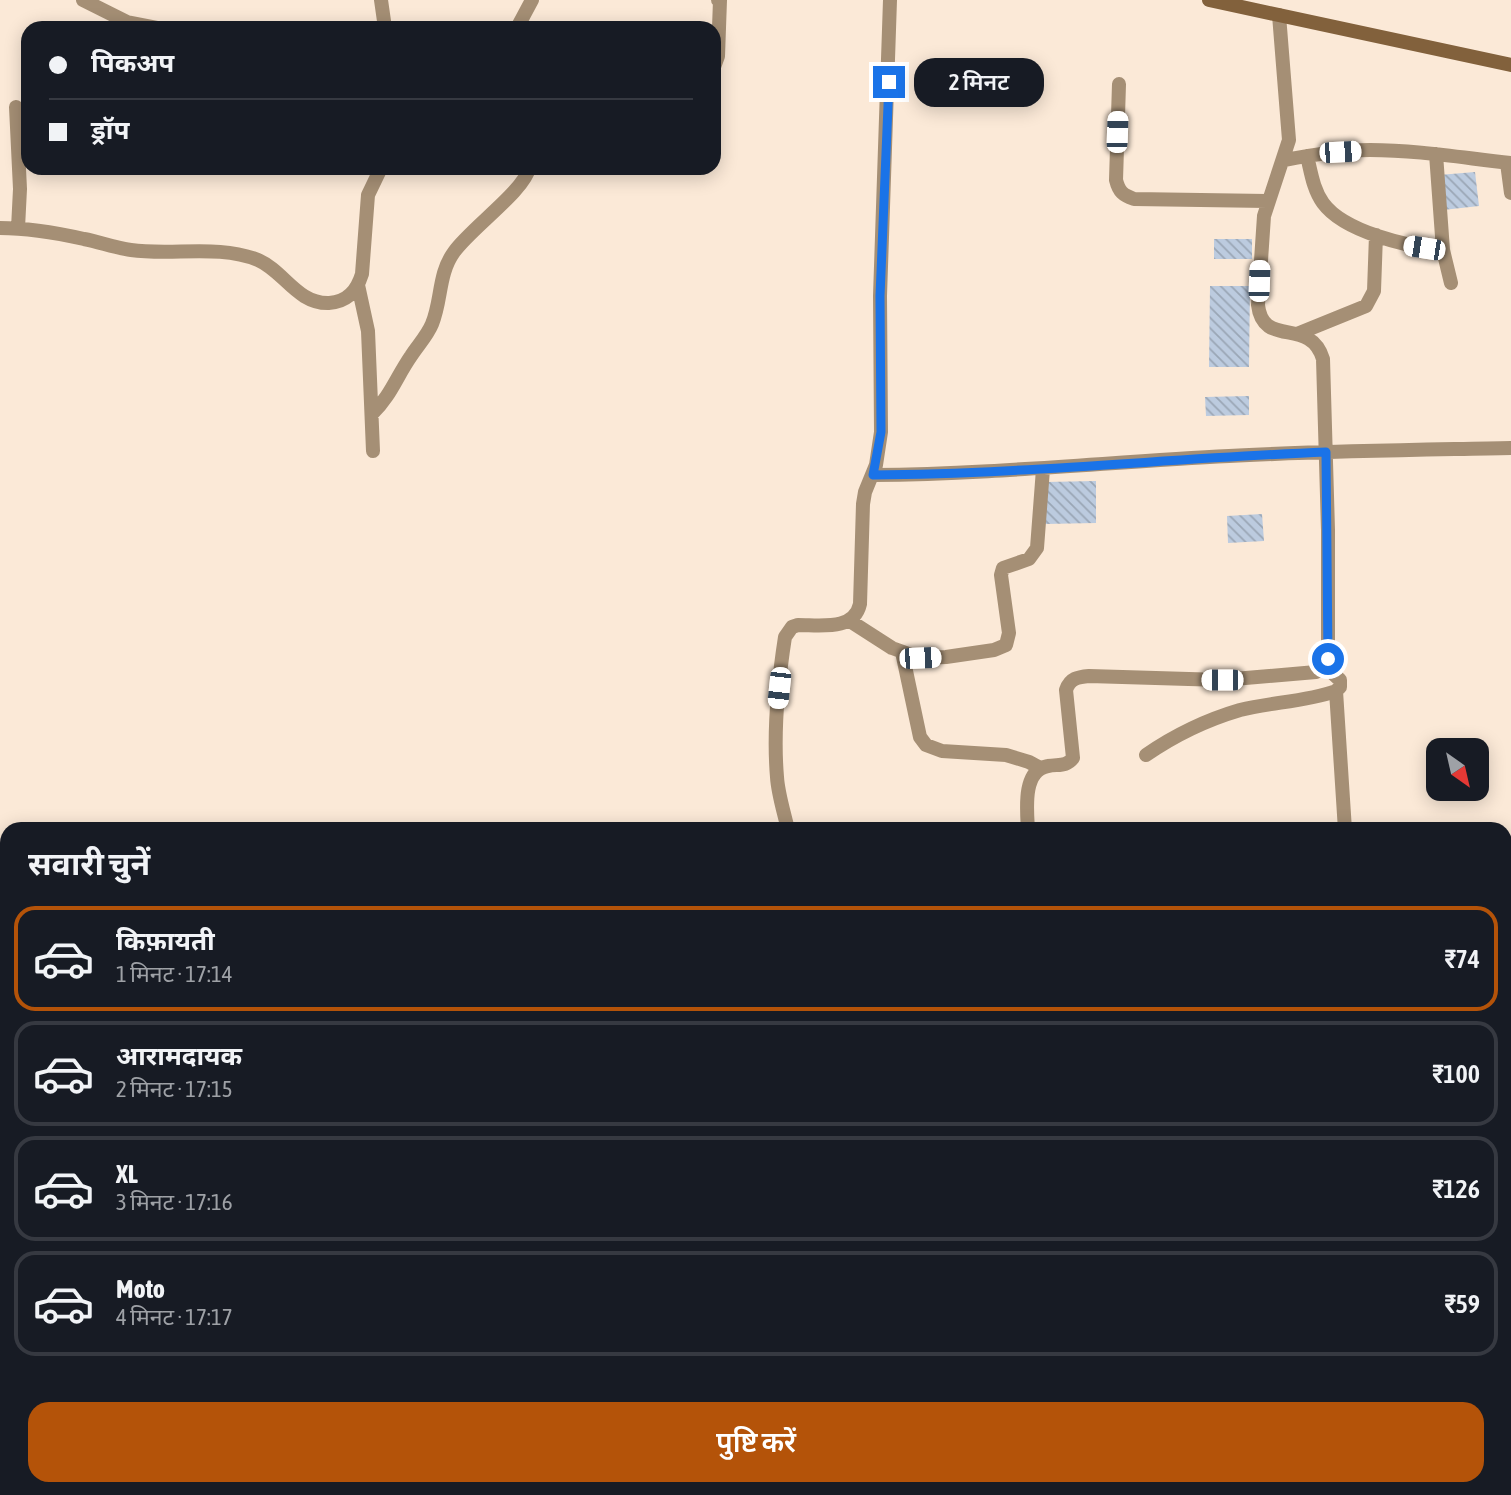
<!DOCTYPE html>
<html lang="hi">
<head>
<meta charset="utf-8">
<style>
	:root { --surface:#171b24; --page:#20242c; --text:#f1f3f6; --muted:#9ea1a6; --line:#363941; --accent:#b45309 }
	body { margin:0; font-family:"Asap Condensed","Noto Sans Devanagari",sans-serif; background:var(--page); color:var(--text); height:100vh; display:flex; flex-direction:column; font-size:26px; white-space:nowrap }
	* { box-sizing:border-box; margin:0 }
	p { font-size:23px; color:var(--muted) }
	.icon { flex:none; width:38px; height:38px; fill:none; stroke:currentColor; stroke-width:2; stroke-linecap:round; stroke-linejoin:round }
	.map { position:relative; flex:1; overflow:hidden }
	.details { position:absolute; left:0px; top:822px; width:1512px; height:674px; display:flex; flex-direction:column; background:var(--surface); border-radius:21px 21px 0 0; box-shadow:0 4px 18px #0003 }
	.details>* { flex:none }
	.hud { position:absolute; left:21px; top:21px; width:700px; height:154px; border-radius:21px; box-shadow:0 4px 18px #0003; display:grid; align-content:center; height:154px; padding:0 28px; background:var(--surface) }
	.needle { width:46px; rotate:146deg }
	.tools { position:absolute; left:1426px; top:738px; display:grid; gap:14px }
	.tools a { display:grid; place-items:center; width:63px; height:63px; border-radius:14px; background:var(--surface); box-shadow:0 4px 18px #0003; font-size:35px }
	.end { position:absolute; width:32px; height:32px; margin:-16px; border:9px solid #1a73e8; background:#fff; box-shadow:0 0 0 4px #fff }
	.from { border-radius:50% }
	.bubble { position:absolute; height:49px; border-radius:21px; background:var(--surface); box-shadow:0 4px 18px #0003; font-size:23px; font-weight:600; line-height:49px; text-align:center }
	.car { position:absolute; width:21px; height:42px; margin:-21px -10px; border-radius:9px; box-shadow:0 0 5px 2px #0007; background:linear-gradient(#fff 24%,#345 0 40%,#fff 0 76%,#345 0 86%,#fff 0) }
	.hud b { display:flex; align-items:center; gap:24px; height:66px; font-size:26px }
	.hud b+b { border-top:2px solid var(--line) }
	.hud i { width:18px; height:18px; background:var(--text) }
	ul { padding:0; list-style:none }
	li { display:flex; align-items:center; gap:21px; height:105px; margin:0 14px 10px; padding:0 14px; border:4px solid var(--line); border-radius:21px }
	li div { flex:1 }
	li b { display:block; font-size:26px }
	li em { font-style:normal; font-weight:600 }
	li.selected { border-color:var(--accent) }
	li>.icon { width:63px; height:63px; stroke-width:1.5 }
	h2 { padding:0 28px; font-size:32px; line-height:84px }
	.cta { display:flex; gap:14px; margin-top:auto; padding:14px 28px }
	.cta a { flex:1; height:80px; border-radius:21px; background:var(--accent); color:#fff; font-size:28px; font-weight:600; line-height:80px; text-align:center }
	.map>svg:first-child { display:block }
	.building { fill:url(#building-back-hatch) }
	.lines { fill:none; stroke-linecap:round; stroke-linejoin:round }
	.street { stroke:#a58f75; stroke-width:14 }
	.secondary { stroke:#82613c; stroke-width:14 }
	.route { stroke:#1a73e8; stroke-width:9 }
</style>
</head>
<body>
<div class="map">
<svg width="1511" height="1495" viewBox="0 0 1511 1495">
	<defs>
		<pattern id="building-back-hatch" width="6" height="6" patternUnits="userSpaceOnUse" patternTransform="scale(1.75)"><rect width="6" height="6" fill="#bccbdf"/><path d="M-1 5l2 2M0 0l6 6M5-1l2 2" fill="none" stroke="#9aa6b5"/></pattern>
	</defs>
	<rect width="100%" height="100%" fill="#fbe9d7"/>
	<path class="building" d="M 1475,172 L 1479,206 L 1443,210 L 1439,175 Z
		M 1214,239 L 1252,239 L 1252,259 L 1214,259 Z
		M 1210,286 L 1250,286 L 1249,367 L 1209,367 Z
		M 1249,396 L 1249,415 L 1206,416 L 1205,397 Z
		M 1096,481 L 1096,523 L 1045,524 L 1045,482 Z
		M 1262,514 L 1264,541 L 1228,543 L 1227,516 Z"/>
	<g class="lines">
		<path class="street" d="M 83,0 L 127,22 L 158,28
			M 381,0 L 385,28
			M 517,28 L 532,0
			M 714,67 L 718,56 L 720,0 L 718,0
			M 1119,84 L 1116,180 C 1119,192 1123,195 1134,199 L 1267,201
			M 16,107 L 20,189 L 18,228
			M 1436,154 L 1443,250 L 1451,283
			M 1307,156 C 1311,172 1313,189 1323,203 C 1344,232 1409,247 1443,250
			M 1284,160 C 1312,155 1341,150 1370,150 C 1417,150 1464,158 1511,163
			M 1507,163 L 1511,193
			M 0,228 C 29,228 57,233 84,239 C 100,242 115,248 131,250 C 172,256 218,244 258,260 C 284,271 297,304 329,303 C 348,302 357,290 362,274 L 368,195 L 381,168
			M 358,285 L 368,331 L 373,451
			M 1297,334 L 1366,306 L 1374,291 L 1376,235
			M 372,414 C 390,397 397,376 411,356 C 418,345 427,336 432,324 C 442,300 438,274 454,252 C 470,229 525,190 529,168
			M 873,475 C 992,474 1110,462 1229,456 C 1323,451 1417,450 1511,448
			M 850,621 L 892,648 L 920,658 L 946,657 L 994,650 L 1006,645 L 1009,633 L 1001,575 L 1003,568 L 1029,559 L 1037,548 L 1043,469
			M 902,652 L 920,737 L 926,745 L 942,751 L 1006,755 L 1029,762 L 1040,768
			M 1336,691 L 1345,830
			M 1146,755 C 1175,735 1206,720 1240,710 C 1271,702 1305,702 1336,691 L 1340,687 L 1340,680 L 1326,667
			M 788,830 C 784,812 778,794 777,777 C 773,730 778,682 785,637 L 792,627 L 798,625 C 821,625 854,631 860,604 L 863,504 L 865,492 L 876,465 L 881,432 L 880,296 L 890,0
			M 1028,830 C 1027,811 1022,770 1048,766 C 1059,764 1066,767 1073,758 L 1066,690 C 1070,678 1078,677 1089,676 L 1222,680 L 1316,672 L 1326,667 L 1328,659 L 1328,530 L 1323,359 C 1310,316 1263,349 1258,305 L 1264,216 L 1289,140 L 1279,15
			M 1505,1034 L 1511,1032
			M 0,1070 L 7,1070
			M 1505,1276 L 1511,1259
			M 1505,1467 L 1511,1493
			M 110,1489 L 110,1495
			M 1030,1495 L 1039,1489
			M 1155,1495 L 1155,1489"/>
		<path class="secondary" d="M 1209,0 L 1511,65"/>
	</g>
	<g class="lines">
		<path class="route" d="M 889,82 L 880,296 L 881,432 L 873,475 C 1024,474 1175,458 1326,452 L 1328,659"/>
	</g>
</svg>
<div class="tools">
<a><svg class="needle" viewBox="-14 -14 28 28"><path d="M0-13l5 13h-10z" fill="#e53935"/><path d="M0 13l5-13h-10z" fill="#9ea1a6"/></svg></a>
</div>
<i class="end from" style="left:1328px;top:659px"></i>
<i class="end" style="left:889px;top:82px"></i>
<div class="bubble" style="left:914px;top:58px;width:130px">2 मिनट</div>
<i class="car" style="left:1117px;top:132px;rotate:2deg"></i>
<i class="car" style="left:1340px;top:152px;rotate:87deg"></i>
<i class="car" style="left:1424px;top:248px;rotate:279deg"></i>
<i class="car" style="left:1259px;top:281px;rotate:2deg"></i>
<i class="car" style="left:920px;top:658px;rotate:88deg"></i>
<i class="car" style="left:1222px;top:680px;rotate:270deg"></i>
<i class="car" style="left:779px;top:688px;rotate:186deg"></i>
<div class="hud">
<b><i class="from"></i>पिकअप</b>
<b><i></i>ड्रॉप</b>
</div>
<section class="details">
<h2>सवारी चुनें</h2>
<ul>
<li class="selected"><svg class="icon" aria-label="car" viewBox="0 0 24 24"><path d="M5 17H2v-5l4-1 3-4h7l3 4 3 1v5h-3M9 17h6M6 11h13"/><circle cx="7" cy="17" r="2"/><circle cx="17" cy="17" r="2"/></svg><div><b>किफ़ायती</b><p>1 मिनट · 17:14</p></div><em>₹74</em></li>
<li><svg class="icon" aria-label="car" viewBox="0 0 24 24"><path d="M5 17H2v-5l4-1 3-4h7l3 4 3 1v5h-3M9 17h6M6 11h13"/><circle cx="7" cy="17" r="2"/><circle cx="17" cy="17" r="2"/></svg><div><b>आरामदायक</b><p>2 मिनट · 17:15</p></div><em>₹100</em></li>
<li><svg class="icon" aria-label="car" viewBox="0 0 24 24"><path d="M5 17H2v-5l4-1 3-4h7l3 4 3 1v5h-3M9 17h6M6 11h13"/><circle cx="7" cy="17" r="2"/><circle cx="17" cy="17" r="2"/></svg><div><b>XL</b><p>3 मिनट · 17:16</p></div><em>₹126</em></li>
<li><svg class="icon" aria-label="car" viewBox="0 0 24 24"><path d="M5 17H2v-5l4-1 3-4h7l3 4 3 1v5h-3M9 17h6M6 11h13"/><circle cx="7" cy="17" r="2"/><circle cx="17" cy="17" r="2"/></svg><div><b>Moto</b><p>4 मिनट · 17:17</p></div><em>₹59</em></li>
</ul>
<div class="cta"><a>पुष्टि करें</a></div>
</section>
</div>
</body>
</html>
